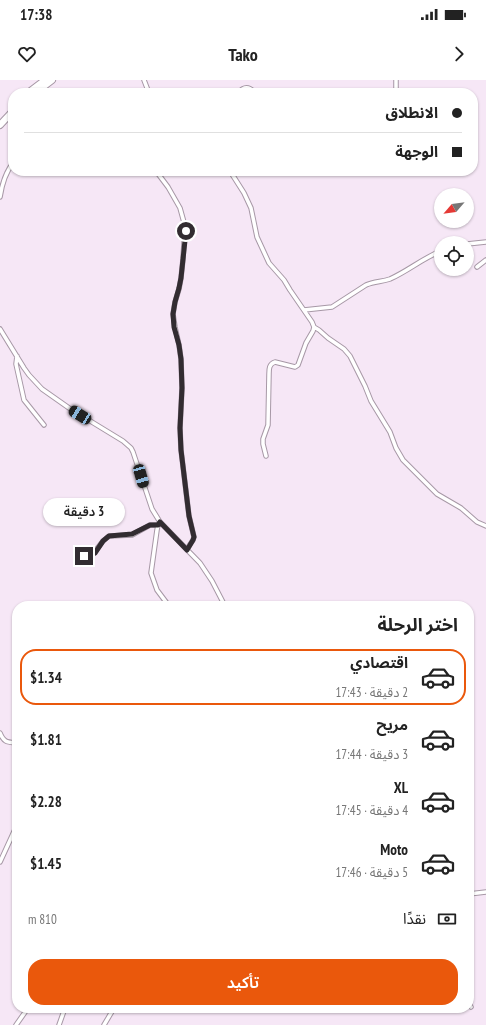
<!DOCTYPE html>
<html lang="ar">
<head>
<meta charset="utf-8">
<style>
	:root { --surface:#fff; --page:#f6f6f6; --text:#222; --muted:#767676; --line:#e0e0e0; --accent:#ea580c }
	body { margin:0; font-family:"PT Sans Narrow","Noto Sans Arabic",sans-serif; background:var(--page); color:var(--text); direction:rtl; height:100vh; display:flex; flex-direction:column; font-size:15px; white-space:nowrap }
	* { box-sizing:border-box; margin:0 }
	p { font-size:13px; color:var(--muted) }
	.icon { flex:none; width:22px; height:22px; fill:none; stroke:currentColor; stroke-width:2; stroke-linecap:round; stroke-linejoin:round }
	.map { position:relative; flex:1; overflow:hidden; direction:ltr }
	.drawer { position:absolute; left:12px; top:521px; width:462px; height:412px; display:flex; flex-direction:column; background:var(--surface); border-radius:16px; box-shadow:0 1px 3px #0004; direction:rtl }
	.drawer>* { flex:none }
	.guide { position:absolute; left:8px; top:8px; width:470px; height:88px; border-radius:16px; box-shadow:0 1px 3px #0004; direction:rtl; display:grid; align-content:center; height:88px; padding:0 16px; background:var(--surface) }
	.needle { width:26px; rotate:242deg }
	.tools { position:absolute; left:434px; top:108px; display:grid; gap:8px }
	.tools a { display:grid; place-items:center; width:40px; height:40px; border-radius:50%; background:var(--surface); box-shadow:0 1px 3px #0004; font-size:20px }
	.end { position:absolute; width:18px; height:18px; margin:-9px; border:5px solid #322c31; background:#fff; box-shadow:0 0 0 2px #fff }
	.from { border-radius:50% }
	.bubble { position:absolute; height:28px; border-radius:14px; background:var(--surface); box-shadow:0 1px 3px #0004; font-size:13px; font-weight:600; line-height:28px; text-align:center; direction:rtl }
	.car { position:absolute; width:12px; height:24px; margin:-12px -6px; border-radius:5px; box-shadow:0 0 3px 1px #0007; background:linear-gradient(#222 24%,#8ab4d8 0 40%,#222 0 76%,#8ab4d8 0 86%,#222 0) }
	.guide b { display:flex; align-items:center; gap:14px; height:38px; font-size:15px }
	.guide b+b { border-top:1px solid var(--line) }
	.guide i { width:10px; height:10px; background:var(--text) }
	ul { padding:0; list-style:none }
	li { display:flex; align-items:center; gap:12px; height:56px; margin:0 8px 6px; padding:0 8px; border:2px solid transparent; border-radius:16px }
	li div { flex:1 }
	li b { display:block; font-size:15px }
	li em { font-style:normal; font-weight:600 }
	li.active { border-color:var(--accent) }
	li>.icon { width:36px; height:36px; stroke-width:1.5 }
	h2 { padding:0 16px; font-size:18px; line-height:48px }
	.pay { display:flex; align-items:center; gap:10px; height:44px; padding:0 16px; font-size:15px }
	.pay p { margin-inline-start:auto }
	.primary-button { display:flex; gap:8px; margin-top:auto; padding:8px 16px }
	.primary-button a { flex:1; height:46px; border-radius:16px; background:var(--accent); color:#fff; font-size:16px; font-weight:600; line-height:46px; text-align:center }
	.status { display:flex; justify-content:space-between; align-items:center; height:28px; padding:0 20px; background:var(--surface); direction:ltr }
	.status svg { height:11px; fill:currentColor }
	header { display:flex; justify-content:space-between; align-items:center; height:52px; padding:0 16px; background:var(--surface); font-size:18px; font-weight:600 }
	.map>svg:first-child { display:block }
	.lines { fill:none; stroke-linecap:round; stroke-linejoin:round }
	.minor-casing { stroke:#a798a6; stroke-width:5.5 }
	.trunk-casing { stroke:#a798a6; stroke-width:8 }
	.minor { stroke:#fff; stroke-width:3.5 }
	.trunk { stroke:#fff; stroke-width:6 }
	.route { stroke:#322c31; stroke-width:5 }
</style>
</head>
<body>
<div class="status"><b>17:38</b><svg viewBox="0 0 49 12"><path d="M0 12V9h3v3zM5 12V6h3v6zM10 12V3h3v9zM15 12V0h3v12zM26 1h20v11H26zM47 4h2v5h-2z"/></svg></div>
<header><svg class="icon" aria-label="forward" viewBox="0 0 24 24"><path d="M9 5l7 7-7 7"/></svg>Tako<svg class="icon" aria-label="heart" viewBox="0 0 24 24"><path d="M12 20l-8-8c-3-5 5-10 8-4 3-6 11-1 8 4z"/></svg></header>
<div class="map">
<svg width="486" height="945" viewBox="0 0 486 945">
	<rect width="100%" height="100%" fill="#f6e7f6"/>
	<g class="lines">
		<g class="minor-casing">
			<path id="minor" d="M 144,0 L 149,13
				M 396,0 L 396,13
				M 42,13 L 43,12
				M 238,13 C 244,6 249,6 255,13
				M 156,91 L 168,107 L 180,128 L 185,146 L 183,179 L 181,198 L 179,209 L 175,222 L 173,234 L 175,247 L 179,265 L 181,279 L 182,308 L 180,348 L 181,370 L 189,436 L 194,457 L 193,460 L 187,469
				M 230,91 L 244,113 L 251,128 L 257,157 L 269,183 L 284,200 L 290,210 L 312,242 L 314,247 L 313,251 L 306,263 L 298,285 L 295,287 L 275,282 C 269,284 269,289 269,294 L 268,345 L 263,359 L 263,364 L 266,376
				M 0,117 C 2,104 5,93 13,83
				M 467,164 L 486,162
				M 477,187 L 486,180
				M 304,230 L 332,227 L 366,205 C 374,201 382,202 390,199 C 408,191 423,178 441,171
				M 314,247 L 319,250 L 328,258 L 344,269 L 350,276 L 365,306 L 371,321 L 390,352 L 396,368 L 403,380 L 437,414 L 461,428 L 477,442 L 486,446
				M 0,249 L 24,288 L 29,295 L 42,309 L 69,328 L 123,361 L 131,368 L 133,372 L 152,429 L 160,442 L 200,483 L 212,501 L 225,526
				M 17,276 L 16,284 L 24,320 L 44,345
				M 160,442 L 158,445 L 157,450 L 151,493 L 157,510 L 169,526
				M 84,476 L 93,474 L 103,461 L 109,456 L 132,455 L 150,445 L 158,445
				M 0,653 C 4,663 8,662 17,663
				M 0,782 L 17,745
				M 469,814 L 486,812
				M 469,924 L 471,927
				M 16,945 L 28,928
				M 59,945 L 65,928
				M 104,945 L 114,928"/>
		</g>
		<g class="trunk-casing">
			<path id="trunk" d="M 28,13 L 45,0
				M 35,13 L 52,0
				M 0,45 L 13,31"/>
		</g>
		<use href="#minor" class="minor"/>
		<use href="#trunk" class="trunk"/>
	</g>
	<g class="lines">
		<path class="route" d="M 84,476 L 91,475 L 95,473 L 103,461 L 109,456 L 132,454 L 150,445 L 158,445 L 160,442 L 187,470 L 193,460 L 194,457 L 189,436 L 181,370 L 180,348 L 182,308 L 181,279 L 179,265 L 174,247 L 173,234 L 175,222 L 179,208 L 181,198 L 186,151"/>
	</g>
</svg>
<div class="tools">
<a><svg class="needle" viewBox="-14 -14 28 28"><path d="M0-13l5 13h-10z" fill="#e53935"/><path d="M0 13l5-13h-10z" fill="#767676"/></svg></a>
<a><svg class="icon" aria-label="locate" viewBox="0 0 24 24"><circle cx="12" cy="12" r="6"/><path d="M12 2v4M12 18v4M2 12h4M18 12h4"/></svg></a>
</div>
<i class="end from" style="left:186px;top:151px"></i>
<i class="end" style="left:84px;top:476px"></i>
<div class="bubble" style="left:43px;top:418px;width:82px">3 دقيقة</div>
<i class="car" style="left:80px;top:335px;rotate:302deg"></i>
<i class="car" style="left:141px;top:396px;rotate:164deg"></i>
<div class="guide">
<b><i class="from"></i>الانطلاق</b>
<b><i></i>الوجهة</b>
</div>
<section class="drawer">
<h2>اختر الرحلة</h2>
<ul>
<li class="active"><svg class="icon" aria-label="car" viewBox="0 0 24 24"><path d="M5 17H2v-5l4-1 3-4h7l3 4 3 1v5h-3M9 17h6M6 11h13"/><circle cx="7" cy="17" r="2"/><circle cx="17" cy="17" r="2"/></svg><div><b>اقتصادي</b><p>2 دقيقة · 17:43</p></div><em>$1.34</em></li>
<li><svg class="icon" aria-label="car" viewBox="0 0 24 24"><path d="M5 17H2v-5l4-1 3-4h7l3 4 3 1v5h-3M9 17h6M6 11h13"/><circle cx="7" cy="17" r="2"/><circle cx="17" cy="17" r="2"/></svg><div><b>مريح</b><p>3 دقيقة · 17:44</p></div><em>$1.81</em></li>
<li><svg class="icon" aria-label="car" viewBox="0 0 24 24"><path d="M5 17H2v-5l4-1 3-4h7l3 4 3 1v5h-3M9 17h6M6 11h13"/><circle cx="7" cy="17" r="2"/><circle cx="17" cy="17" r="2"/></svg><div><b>XL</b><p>4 دقيقة · 17:45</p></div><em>$2.28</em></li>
<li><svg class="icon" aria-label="car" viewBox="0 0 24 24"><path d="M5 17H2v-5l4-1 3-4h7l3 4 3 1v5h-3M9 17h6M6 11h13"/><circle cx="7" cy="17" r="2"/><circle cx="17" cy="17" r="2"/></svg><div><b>Moto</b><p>5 دقيقة · 17:46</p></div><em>$1.45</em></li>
</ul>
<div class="pay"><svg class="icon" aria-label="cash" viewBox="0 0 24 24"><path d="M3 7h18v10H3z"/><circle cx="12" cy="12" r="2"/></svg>نقدًا<p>810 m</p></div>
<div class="primary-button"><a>تأكيد</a></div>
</section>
</div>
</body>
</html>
